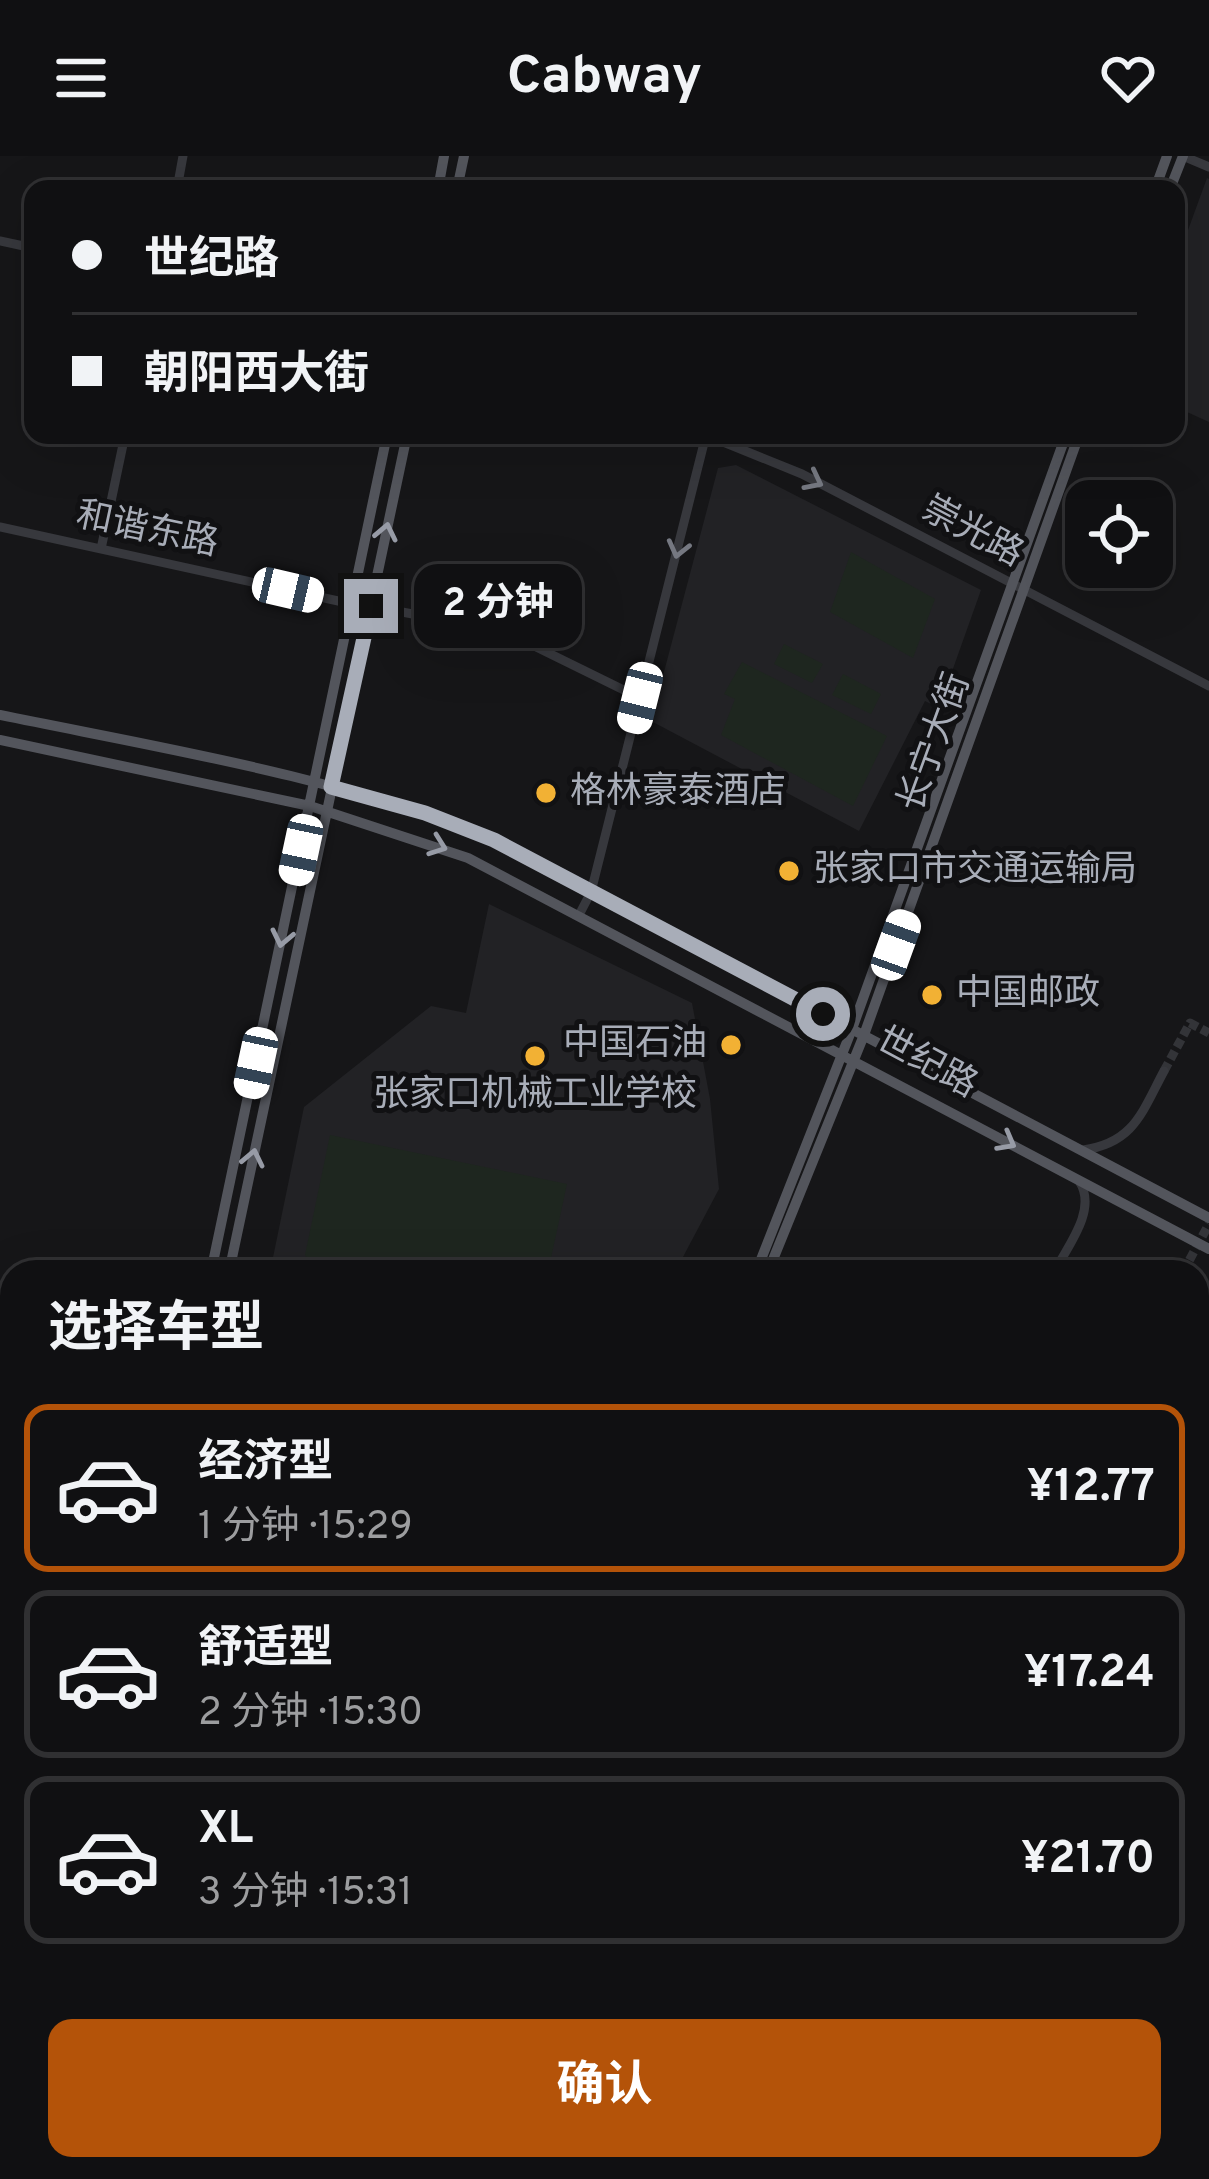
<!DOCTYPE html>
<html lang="zh">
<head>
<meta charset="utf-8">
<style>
	:root { --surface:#101012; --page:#19191b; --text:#f1f3f6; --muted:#9c9d9f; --line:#303032; --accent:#b45309 }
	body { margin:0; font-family:Overpass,"Noto Sans SC",sans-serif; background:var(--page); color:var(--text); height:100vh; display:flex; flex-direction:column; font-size:45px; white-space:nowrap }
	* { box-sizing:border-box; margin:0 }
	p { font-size:39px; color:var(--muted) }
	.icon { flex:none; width:66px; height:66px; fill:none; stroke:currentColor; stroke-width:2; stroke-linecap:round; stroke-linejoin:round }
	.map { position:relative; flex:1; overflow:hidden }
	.panel { position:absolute; left:0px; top:1104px; width:1209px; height:921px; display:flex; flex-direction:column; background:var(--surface); border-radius:36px 36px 0 0; box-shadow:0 12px 48px #0002,0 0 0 3px var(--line) }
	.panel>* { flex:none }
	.hud { position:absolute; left:24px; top:24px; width:1161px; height:264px; border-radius:24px; box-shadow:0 12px 48px #0002,0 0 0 3px var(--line); display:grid; align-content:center; height:264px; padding:0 48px; background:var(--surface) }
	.controls { position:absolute; left:1065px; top:324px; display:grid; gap:24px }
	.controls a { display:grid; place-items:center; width:108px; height:108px; border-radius:24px; background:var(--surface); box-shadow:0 12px 48px #0002,0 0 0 3px var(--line); font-size:60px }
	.end { position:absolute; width:54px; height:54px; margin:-27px; border:15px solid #a8adb8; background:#111; box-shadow:0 0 0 6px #111 }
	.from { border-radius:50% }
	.bubble { position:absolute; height:84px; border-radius:24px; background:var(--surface); box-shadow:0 12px 48px #0002,0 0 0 3px var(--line); font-size:39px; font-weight:700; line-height:84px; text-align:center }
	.car { position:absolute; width:36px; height:72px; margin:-36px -18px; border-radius:15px; box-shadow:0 0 9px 3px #0007; background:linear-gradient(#fff 24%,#345 0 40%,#fff 0 76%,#345 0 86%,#fff 0) }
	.hud b { display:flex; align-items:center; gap:42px; height:114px; font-size:45px }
	.hud b+b { border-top:3px solid var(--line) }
	.hud i { width:30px; height:30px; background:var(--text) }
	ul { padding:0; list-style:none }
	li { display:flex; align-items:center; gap:36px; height:168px; margin:0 24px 18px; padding:0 24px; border:6px solid var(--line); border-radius:24px }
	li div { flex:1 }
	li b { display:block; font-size:45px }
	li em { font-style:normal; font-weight:700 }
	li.current { border-color:var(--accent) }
	li>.icon { width:108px; height:108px; stroke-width:1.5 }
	h2 { padding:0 48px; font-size:54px; line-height:144px }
	.primary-button { display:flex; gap:24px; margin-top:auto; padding:24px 48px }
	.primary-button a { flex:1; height:138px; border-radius:24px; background:var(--accent); color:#fff; font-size:48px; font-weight:700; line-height:138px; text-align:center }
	header { display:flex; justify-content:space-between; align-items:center; height:156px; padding:0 48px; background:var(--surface); font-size:54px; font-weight:700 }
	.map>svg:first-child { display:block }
	.built { fill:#222225 }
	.park { fill:#1e261f }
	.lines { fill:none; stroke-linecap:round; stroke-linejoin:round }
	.minor-tunnel { stroke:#333438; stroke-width:9; stroke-dasharray:9 4.5; stroke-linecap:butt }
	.minor { stroke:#37383d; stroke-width:9 }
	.major { stroke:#53555c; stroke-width:10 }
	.rail-casing { stroke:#4a4c52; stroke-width:8 }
	.rail { stroke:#111113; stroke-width:3; stroke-dasharray:9; stroke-linecap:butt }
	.oneway { stroke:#757881 }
	.oneway2 { stroke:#979ba6 }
	.route { stroke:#a8adb8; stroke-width:15 }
	.poi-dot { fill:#f2b134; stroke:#111113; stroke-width:4.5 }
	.labels { text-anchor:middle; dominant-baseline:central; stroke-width:10; stroke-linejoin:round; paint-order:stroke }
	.street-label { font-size:36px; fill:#a8adb8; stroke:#111113 }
	.poi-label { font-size:36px; fill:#a8adb8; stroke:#111113; text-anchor:start }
</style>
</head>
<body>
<header><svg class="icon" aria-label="menu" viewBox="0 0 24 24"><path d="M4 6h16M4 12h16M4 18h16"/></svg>Cabway<svg class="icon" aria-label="heart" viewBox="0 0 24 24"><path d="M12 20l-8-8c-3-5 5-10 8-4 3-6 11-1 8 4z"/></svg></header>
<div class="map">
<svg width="1209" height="2023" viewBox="0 0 1209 2023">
	<rect width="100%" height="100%" fill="#161618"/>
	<path class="built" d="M 1207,22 L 1209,23 L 1209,266 L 1176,251 L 1176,107 Z
		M 736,309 L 981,434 L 939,552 L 925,545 L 859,675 L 651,565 L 718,312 Z
		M 489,748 L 692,847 L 710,943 L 719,1033 L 675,1116 L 270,1116 L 304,951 L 431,850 L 466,857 Z
		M 1197,1310 L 1209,1316 L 1209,1396 L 1197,1419 Z
		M 1209,1556 L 1209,2023 L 1088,2023 L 1092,2013 L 1197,2013 L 1197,1578 Z"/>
	<path class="park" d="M 851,396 L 935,443 L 913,502 L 830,456 Z
		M 784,488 L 823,508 L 812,527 L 774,508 Z
		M 742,506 L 887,580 L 853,650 L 721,579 L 735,543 L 724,538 Z
		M 843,518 L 881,538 L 871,558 L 832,539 Z
		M 330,979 L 567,1028 L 548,1116 L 318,1116 L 305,1099 Z"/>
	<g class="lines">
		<path class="minor-tunnel" d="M 1164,915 L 1190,867 L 1209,877
			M 1183,1116 L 1209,1068"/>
		<path class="minor" d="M 1183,0 L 1209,11
			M 177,33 L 183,0
			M 0,85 L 33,92
			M 706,279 L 802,318 L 1209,530
			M 0,371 L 352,448
			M 101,393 L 125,279
			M 371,450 L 480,471 L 522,484 L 640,542
			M 579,759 L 591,736 L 706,279
			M 1083,994 C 1134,987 1142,956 1164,915
			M 1054,1116 C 1068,1090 1098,1053 1079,1025
			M 1204,1263 L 1209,1266
			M 941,2023 L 946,2013"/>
		<path class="major" d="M 438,33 L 444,0
			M 457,33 L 464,0
			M 1155,33 L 1167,0
			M 1170,33 L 1183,0
			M 0,559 C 166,593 336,620 494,684 L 1209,1062
			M 0,584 L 310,650 L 468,702 L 1209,1093
			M 211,1116 L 387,279
			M 229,1116 L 407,279
			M 756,1116 L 852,873 L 1066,279
			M 768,1116 L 864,879 L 1079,279
			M 0,1379 L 12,1386
			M 0,1394 L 12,1400
			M 1197,1539 L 1209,1516
			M 0,1857 L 12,1863
			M 0,2004 L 12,1974
			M 279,2013 L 297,2023
			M 9,2023 L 13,2013
			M 384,2023 L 388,2013
			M 399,2023 L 403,2013"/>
		<g class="rail-casing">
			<path id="rail" d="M 1197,1954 L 1209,1931
				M 1167,2023 L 1172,2013"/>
		</g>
		<use href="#rail" class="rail"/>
	</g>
	<defs><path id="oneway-chevron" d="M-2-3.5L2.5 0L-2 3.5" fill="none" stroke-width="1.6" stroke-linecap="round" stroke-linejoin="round" transform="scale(3)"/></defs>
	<g class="oneway">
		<use href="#oneway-chevron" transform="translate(814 325) rotate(27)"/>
		<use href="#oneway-chevron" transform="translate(678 393) rotate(104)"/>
	</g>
	<g class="oneway2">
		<use href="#oneway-chevron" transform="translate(386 376) rotate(-78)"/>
		<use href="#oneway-chevron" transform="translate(438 690) rotate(20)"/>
		<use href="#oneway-chevron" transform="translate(282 782) rotate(102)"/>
		<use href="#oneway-chevron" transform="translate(1007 986) rotate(29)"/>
		<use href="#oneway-chevron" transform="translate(253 1002) rotate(-78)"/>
	</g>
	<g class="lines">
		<path class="route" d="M 371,450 L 331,631 L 425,657 L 494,684 L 823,858"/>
	</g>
	<g class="poi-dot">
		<circle cx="546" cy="637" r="12"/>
		<circle cx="789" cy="715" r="12"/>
		<circle cx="932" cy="839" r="12"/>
		<circle cx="731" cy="889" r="12"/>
		<circle cx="535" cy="900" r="12"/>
	</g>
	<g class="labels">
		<g class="street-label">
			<text transform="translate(147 375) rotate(12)">和谐东路</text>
			<text transform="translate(972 377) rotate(28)">崇光路</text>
			<text transform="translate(936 587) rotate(-70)">长宁大街</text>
			<text transform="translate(926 908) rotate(28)">世纪路</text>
		</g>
		<g class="poi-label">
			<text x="570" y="637">格林豪泰酒店</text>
			<text x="813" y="715">张家口市交通运输局</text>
			<text x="956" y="839">中国邮政</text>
			<text x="707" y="889" text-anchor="end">中国石油</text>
			<text x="535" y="940" text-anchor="middle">张家口机械工业学校</text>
		</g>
	</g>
</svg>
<div class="controls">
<a><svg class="icon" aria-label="locate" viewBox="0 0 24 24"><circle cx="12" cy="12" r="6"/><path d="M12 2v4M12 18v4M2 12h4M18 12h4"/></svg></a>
</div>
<i class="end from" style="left:823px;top:858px"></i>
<i class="end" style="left:371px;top:450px"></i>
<div class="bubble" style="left:414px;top:408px;width:168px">2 分钟</div>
<i class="car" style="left:288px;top:434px;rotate:103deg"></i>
<i class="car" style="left:640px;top:542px;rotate:194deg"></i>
<i class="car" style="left:301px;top:694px;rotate:192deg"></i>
<i class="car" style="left:896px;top:789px;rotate:20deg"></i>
<i class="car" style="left:256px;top:907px;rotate:192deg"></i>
<div class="hud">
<b><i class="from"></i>世纪路</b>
<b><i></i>朝阳西大街</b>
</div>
<section class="panel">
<h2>选择车型</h2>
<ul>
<li class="current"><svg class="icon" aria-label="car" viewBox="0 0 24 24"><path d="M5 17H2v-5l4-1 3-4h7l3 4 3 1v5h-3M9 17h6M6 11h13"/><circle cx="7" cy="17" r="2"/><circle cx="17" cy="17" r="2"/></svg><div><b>经济型</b><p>1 分钟 · 15:29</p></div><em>¥12.77</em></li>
<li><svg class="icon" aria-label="car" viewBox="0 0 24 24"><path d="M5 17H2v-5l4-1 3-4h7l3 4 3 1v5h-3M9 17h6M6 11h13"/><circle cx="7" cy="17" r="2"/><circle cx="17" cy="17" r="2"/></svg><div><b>舒适型</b><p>2 分钟 · 15:30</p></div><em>¥17.24</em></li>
<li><svg class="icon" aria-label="car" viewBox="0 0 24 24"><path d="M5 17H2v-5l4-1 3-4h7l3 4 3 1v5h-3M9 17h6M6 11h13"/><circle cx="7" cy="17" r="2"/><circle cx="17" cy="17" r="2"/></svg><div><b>XL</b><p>3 分钟 · 15:31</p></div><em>¥21.70</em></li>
</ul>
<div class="primary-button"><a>确认</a></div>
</section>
</div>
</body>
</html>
